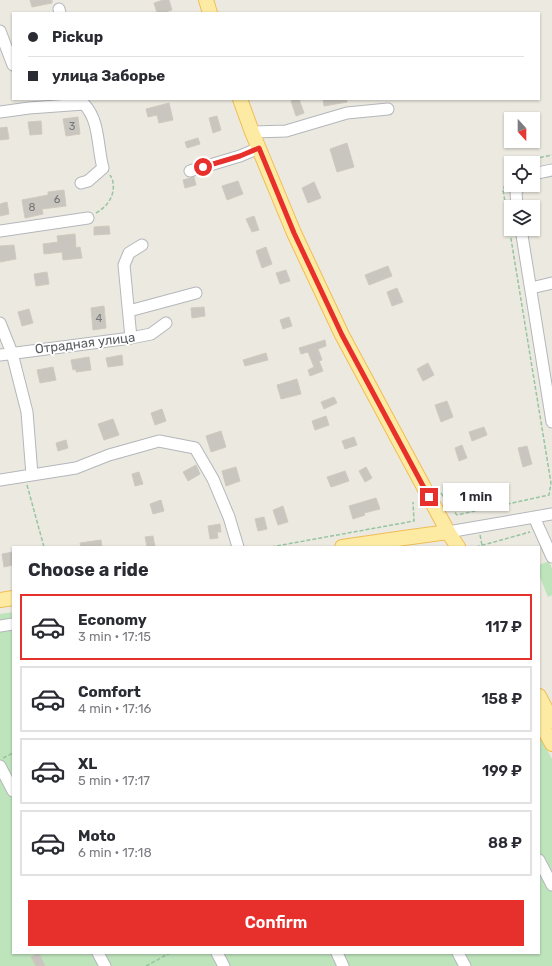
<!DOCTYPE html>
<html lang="en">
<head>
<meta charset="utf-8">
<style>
	:root { --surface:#fff; --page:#f2f2f3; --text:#2b2b33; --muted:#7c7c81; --line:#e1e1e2; --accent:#e7302b }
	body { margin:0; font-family:Rubik,sans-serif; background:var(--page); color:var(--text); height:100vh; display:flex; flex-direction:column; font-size:15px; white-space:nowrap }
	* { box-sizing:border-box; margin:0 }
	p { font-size:13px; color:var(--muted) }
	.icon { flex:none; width:22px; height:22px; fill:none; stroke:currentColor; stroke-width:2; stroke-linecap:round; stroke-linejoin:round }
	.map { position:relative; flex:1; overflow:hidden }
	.sheet { position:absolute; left:12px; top:546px; width:528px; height:408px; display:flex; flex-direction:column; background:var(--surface); border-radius:0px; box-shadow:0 1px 3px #0004 }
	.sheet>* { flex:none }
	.hud { position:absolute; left:12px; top:12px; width:528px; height:88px; border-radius:0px; box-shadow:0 1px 3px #0004; display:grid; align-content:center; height:88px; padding:0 16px; background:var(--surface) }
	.needle { width:26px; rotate:159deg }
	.tools { position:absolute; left:504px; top:112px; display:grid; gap:8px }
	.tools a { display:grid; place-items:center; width:36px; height:36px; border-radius:0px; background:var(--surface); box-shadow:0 1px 3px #0004; font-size:20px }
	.end { position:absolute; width:18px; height:18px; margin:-9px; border:5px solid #e7302b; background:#fff; box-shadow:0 0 0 2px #fff }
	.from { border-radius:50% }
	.bubble { position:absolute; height:28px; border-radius:0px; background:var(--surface); box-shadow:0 1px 3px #0004; font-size:13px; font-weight:600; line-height:28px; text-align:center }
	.hud b { display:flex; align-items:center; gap:14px; height:38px; font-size:15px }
	.hud b+b { border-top:1px solid var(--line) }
	.hud i { width:10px; height:10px; background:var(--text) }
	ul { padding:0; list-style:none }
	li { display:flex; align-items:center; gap:12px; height:66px; margin:0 8px 6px; padding:0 8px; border:2px solid var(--line); border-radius:0px }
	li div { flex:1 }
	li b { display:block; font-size:15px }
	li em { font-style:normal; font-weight:600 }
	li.selected { border-color:var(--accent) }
	li>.icon { width:36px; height:36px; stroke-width:1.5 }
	h2 { padding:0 16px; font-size:18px; line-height:48px }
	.primary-button { display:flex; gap:8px; margin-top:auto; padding:8px 16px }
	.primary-button a { flex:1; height:46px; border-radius:0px; background:var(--accent); color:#fff; font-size:16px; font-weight:600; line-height:46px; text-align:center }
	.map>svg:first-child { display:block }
	.green { fill:#bee4bc }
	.building { fill:#c9c5bf; stroke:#d0cabe }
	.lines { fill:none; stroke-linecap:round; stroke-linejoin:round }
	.minor-casing { stroke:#b3b7bb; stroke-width:13 }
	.major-casing { stroke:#f0bd55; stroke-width:16 }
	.path { stroke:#95c5a1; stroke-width:1.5; stroke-dasharray:4 2; stroke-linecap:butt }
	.minor { stroke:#fff; stroke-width:11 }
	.major { stroke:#feeba3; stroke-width:14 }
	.route { stroke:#e7302b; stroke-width:5 }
	.labels { text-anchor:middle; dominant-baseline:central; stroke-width:3.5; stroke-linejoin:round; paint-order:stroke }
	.number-label { font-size:11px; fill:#757778 }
	.street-label { font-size:13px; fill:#595d61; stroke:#fff }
</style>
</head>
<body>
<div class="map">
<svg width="552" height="966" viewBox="0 0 552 966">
	<rect width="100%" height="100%" fill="#ece9e0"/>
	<path class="green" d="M 549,561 L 552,569 L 552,595 L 548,597 L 539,575 L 539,565 Z
		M 13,612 L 13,953 L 539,953 L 539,736 L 552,759 L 552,966 L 0,966 L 0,614 Z"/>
	<path class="building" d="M 30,0 L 52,0 L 52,3 L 32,7 Z
		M 163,0 L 169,0 L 172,10 L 163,13 L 157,13 L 154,3 Z
		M 297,99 L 299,99 L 304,113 L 296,116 L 291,101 Z
		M 323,99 L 347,99 L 347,102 L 324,106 Z
		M 169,103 L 173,120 L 159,123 L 157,115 L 148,117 L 146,109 Z
		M 217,116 L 221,130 L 213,133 L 209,118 Z
		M 78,117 L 80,134 L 66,136 L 63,119 Z
		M 41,121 L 42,134 L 30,135 L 28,122 Z
		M 7,127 L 9,139 L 0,140 L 0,128 Z
		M 198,138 L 200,144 L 187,148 L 185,142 Z
		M 347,143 L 354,167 L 337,172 L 330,149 Z
		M 193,177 L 194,177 L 196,185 L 185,188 L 183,180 Z
		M 238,181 L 243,194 L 227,200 L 222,186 Z
		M 314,182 L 321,198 L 308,203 L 302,188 Z
		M 64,190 L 66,206 L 42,209 L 43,214 L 25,218 L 22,200 L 48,195 L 48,192 Z
		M 7,202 L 9,214 L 0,216 L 0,204 Z
		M 254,216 L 259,230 L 252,232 L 246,219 Z
		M 109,226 L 110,234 L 94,235 L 94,227 Z
		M 75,234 L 76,248 L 80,247 L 82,258 L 63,260 L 62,252 L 44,254 L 43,244 L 58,242 L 57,236 Z
		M 14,245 L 16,259 L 0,262 L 0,246 Z
		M 266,247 L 272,264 L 262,268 L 256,251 Z
		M 388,266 L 392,276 L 369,285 L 365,275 Z
		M 286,270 L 290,281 L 280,284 L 276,273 Z
		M 47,272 L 49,284 L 36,286 L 34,274 Z
		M 397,288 L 403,302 L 392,306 L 387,292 Z
		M 104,306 L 106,328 L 93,330 L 91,308 Z
		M 204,307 L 205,316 L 192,318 L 191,308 Z
		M 29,309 L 33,323 L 22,326 L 18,312 Z
		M 289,317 L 292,326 L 283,329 L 280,320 Z
		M 325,340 L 326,346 L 318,349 L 322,360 L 319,361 L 323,371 L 310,376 L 308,370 L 314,367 L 308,352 L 301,354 L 299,348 Z
		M 266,353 L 268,360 L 245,366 L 243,360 Z
		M 122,355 L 123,365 L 108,367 L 106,358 Z
		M 89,357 L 91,370 L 76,372 L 76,369 L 73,370 L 71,360 Z
		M 428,363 L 434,375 L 423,381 L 417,369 Z
		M 53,367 L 56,380 L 40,383 L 37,370 Z
		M 297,379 L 301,394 L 281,399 L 277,385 Z
		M 334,397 L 337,403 L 324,409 L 321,402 Z
		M 447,401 L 453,417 L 441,422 L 435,405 Z
		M 162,409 L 166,421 L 155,425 L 151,413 Z
		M 326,416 L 329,425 L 315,430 L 312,421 Z
		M 113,419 L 119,435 L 104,440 L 98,424 Z
		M 484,427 L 487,435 L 472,441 L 469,432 Z
		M 221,431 L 226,447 L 211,452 L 206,436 Z
		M 354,437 L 357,445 L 345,449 L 342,441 Z
		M 66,440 L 68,448 L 58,451 L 56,443 Z
		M 462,445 L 467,458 L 459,461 L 455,448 Z
		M 527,446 L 532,464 L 523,467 L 518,448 Z
		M 196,465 L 200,474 L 188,481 L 183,472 Z
		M 236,467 L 240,481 L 226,486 L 222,471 Z
		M 366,467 L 372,478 L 365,482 L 359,471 Z
		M 345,471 L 349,481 L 331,487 L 327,477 Z
		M 139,472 L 143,484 L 135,486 L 132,474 Z
		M 376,498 L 380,509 L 364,513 L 365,515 L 353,519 L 349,506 Z
		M 161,500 L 164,511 L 153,514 L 150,504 Z
		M 283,506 L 288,522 L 278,525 L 273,510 Z
		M 264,517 L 267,529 L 258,531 L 255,519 Z
		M 220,524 L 221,532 L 217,532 L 218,538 L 210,539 L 208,526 Z
		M 153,536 L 155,547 L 147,547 L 145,537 Z
		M 101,540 L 102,547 L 81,547 L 80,543 Z
		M 13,552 L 13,565 L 4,567 L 2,554 Z
		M 39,953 L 45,966 L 36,966 L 31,957 Z"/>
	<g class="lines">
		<g class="minor-casing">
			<path id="minor" d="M 59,9 L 60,13
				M 0,31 L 13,65
				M 0,112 L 29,108 L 84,104
				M 252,132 L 286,131 L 347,113 L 388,109
				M 190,171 L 240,156 L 259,148
				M 533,174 L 552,170
				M 81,183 L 88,181 L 103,168 C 97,146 100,121 84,104
				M 517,207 L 516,192 L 520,185
				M 521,229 L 552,422
				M 0,231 L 88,218
				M 531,288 L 552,283
				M 129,311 L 196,293
				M 0,323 L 12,353 L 27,412 L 32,475
				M 131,338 L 124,265 L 129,253 L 142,245
				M 0,355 L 131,338 L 151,334 L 166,323
				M 0,480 L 76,468 L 109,455 L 159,441 L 195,448 L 213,479 L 229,517 L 238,547
				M 534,517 L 552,557
				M 448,532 L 552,514
				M 0,626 L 13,624
				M 0,766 L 13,791
				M 539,860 L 552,885
				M 98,953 L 105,966
				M 217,953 L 224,966
				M 337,953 L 343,966
				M 458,953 L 465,966"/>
		</g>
		<g class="major-casing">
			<path id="major" d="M 206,0 L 210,13
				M 240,99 L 252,132 L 294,233 L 342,335 L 448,532 L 458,547
				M 342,547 L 404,538 L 448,532
				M 0,600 L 13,598
				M 539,696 L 552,721
				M 539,720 L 552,744"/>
		</g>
		<path class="path" d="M 523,163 L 532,159 L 552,155
			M 96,213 C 107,207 115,196 113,183 C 113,180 111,177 110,175
			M 27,485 L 44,547
			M 441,493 L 451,508 L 457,515 L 549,495 L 551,483 L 503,190 L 511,170
			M 480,535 L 482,545
			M 271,547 L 414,521 L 413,502
			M 476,547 L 530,532
			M 3,758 L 13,753
			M 146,966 L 170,953"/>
		<use href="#minor" class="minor"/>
		<use href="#major" class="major"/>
	</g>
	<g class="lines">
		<path class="route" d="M 203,167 L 240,156 L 259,148 L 294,233 L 342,335 L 429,497"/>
	</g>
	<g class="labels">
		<g class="number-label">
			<text x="72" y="126">3</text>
			<text x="57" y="199">6</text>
			<text x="32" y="207">8</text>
			<text x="99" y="318">4</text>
		</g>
		<g class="street-label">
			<text transform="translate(85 343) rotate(-7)">Отрадная улица</text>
		</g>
	</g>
</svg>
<div class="tools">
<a><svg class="needle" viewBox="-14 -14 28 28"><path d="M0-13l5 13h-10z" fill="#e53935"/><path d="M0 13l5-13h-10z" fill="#7c7c81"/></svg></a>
<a><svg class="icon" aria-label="locate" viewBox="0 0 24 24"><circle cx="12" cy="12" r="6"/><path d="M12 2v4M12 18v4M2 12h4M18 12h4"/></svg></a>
<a><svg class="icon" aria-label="layers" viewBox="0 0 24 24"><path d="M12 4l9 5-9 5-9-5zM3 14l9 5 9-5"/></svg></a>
</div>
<i class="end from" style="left:203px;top:167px"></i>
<i class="end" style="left:429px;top:497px"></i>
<div class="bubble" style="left:443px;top:483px;width:66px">1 min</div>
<div class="hud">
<b><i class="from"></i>Pickup</b>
<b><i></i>улица Заборье</b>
</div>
<section class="sheet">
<h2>Choose a ride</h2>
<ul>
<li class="selected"><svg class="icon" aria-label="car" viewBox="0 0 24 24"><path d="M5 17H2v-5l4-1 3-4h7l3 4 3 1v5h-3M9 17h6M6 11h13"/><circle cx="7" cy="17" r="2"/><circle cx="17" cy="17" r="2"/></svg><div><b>Economy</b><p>3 min · 17:15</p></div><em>117 ₽</em></li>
<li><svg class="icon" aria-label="car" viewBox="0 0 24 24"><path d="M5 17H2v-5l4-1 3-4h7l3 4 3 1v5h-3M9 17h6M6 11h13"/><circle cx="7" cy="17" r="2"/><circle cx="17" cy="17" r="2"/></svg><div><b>Comfort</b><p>4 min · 17:16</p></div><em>158 ₽</em></li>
<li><svg class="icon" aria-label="car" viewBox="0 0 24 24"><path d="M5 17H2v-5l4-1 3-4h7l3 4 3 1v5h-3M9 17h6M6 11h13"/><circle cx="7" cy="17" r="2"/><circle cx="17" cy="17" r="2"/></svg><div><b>XL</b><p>5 min · 17:17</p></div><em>199 ₽</em></li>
<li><svg class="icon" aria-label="car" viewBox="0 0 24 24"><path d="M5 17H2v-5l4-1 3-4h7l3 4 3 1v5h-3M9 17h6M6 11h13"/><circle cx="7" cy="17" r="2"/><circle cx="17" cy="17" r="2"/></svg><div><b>Moto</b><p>6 min · 17:18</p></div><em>88 ₽</em></li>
</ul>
<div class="primary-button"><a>Confirm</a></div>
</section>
</div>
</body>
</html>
